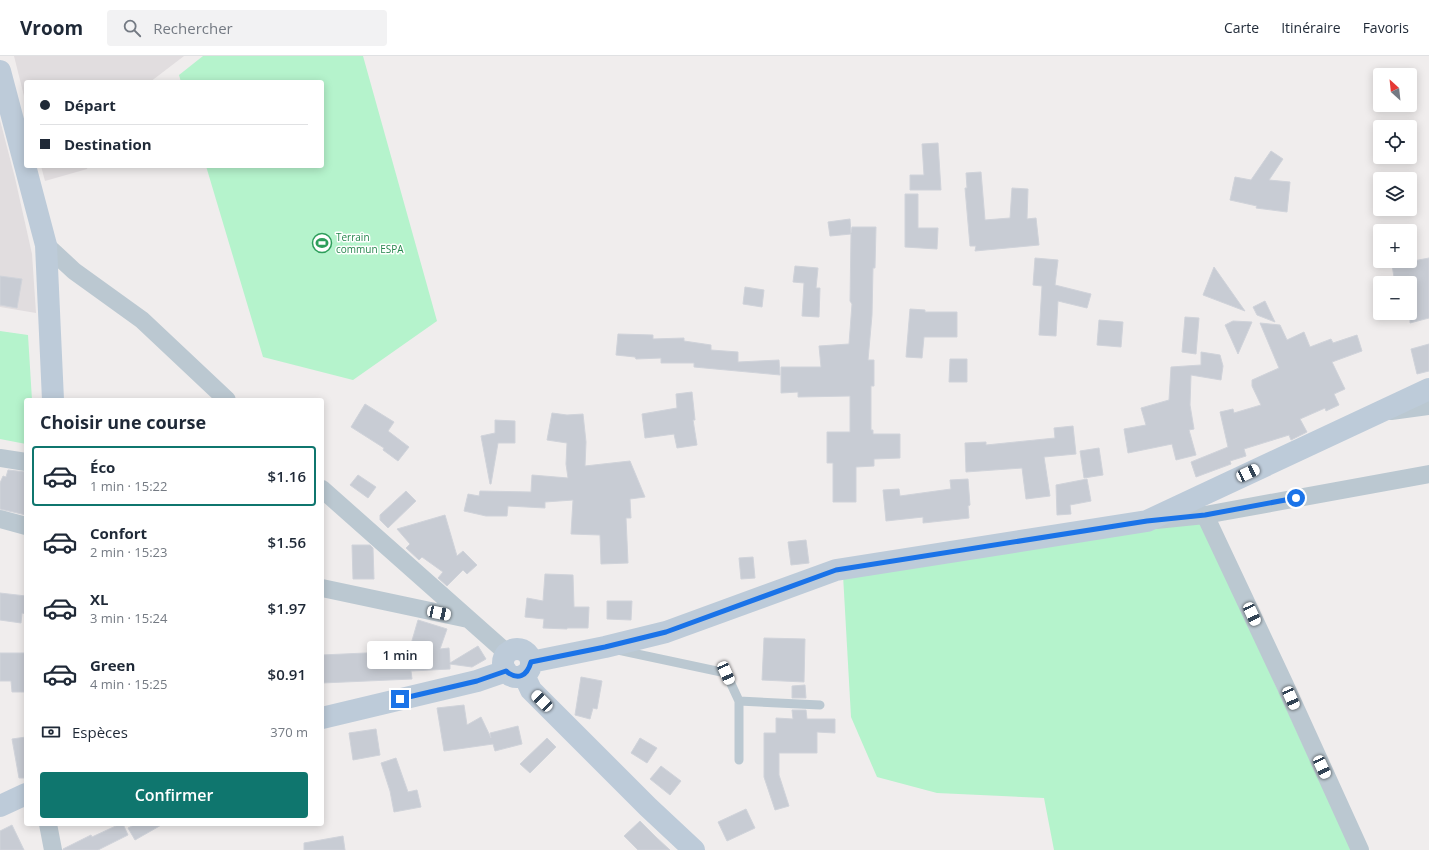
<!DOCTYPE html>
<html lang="fr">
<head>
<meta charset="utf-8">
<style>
	:root { --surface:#fff; --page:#f2f2f3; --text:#1f2937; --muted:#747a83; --line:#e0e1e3; --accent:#0f766e }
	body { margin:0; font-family:"Open Sans",sans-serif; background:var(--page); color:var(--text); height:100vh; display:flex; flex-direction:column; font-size:15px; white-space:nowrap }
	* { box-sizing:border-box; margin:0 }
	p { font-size:13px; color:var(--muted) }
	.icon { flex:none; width:22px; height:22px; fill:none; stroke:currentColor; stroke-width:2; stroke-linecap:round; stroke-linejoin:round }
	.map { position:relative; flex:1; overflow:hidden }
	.panel { position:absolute; left:24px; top:342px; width:300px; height:428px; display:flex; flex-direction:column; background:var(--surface); border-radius:4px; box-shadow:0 2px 10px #0003 }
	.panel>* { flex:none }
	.guide { position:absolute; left:24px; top:24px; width:300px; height:88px; border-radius:4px; box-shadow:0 2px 10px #0003; display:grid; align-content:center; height:88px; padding:0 16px; background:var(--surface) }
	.needle { width:26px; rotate:333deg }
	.tools { position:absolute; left:1373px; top:12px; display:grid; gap:8px }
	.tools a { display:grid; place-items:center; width:44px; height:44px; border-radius:4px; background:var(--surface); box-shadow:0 2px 10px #0003; font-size:20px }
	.end { position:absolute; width:18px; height:18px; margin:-9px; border:5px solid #1a73e8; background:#fff; box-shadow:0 0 0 2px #fff }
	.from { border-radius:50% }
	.bubble { position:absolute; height:28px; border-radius:4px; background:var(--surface); box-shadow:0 2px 10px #0003; font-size:13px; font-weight:600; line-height:28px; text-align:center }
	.car { position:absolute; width:12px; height:24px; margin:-12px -6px; border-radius:5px; box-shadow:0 0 3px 1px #0007; background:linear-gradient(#fff 24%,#345 0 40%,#fff 0 76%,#345 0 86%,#fff 0) }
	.guide b { display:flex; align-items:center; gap:14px; height:38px; font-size:15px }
	.guide b+b { border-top:1px solid var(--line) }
	.guide i { width:10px; height:10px; background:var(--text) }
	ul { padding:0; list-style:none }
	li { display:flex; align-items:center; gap:12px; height:60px; margin:0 8px 6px; padding:0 8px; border:2px solid transparent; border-radius:4px }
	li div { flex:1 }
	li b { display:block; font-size:15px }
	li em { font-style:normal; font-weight:600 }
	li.current { border-color:var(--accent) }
	li>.icon { width:36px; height:36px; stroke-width:1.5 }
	h2 { padding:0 16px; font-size:18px; line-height:48px }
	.pay { display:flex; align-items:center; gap:10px; height:44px; padding:0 16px; font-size:15px }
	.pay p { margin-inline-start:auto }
	.action { display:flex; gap:8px; margin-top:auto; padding:8px 16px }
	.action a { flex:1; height:46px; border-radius:4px; background:var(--accent); color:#fff; font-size:16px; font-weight:600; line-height:46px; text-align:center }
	header { display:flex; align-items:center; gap:24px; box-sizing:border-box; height:56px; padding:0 20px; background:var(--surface); border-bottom:1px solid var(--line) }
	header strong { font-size:19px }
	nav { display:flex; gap:22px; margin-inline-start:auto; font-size:14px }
	.search { width:280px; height:36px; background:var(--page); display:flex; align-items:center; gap:10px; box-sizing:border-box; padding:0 14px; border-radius:4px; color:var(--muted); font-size:15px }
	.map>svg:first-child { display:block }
	.education { fill:#e1dddf }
	.green { fill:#b5f3cc }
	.building { fill:#c8ccd4; stroke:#d0d3da }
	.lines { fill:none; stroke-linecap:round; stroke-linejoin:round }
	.lane { stroke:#bbc8d1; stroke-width:9 }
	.street { stroke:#bbc8d1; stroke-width:18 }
	.secondary { stroke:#bdcbd9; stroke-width:22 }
	.route { stroke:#1a73e8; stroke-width:5 }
	.labels { text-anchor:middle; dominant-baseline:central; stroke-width:3; stroke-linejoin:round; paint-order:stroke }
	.leisure-label { font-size:10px; fill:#27864d; stroke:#fff; text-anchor:start }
</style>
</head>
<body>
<header>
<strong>Vroom</strong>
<div class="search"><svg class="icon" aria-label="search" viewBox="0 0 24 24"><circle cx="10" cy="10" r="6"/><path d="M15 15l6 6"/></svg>Rechercher</div>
<nav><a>Carte</a><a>Itinéraire</a><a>Favoris</a></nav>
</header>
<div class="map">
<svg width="1429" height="794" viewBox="0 0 1429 794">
	<rect width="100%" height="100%" fill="#f0eded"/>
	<path class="education" d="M 14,0 L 184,0 L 150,26 L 26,26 L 26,48 Z
		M 0,64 L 15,122 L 32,198 L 36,257 L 0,251 Z
		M 41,110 L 88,110 L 87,113 L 45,125 Z"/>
	<path class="green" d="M 203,0 L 363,0 L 437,265 L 353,324 L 263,301 L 206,110 L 322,110 L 322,26 L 181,26 L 179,19 Z
		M 0,275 L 28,279 L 32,344 L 26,344 L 26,388 L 0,383 Z
		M 1201,466 L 1351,794 L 1054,794 L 1044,742 L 937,737 L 877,721 L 851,661 L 843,519 L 1164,469 Z"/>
	<path class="building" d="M 938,87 L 941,134 L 910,134 L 910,119 L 924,119 L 922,88 Z
		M 1271,95 L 1283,103 L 1269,124 L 1290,126 L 1287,156 L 1256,152 L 1257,150 L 1230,144 L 1235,121 L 1251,124 Z
		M 981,116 L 985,164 L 1010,162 L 1012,132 L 1028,133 L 1027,163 L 1036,162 L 1039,189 L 975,195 L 976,190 L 970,190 L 965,132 L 967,132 L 966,117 Z
		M 905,138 L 918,138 L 918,172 L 938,172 L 937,193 L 905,191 Z
		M 850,163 L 851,177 L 852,171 L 876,171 L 875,212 L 873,212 L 872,259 L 868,304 L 874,304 L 874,330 L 871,330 L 871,374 L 873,374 L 873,378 L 900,378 L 900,402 L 874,403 L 874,410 L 856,411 L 856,446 L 833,446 L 833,407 L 827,407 L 827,376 L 850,376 L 850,340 L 798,341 L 798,336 L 781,337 L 781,311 L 821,311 L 819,290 L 849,288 L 852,248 L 850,245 L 851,178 L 830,180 L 828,166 Z
		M 1035,202 L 1058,204 L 1055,229 L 1091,238 L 1087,252 L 1058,245 L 1056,280 L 1039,279 L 1042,230 L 1033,229 Z
		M 1429,202 L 1429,262 L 1410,267 L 1410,227 L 1395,227 L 1392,209 Z
		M 795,210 L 818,212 L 816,232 L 820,232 L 819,261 L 802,260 L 804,227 L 793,226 Z
		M 1214,211 L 1245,255 L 1203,239 Z
		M 0,220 L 22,223 L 17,252 L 0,249 Z
		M 745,231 L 764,234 L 762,251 L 743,248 Z
		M 1265,245 L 1275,266 L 1257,259 L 1253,251 Z
		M 910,253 L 925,254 L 925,256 L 957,256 L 957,281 L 924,281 L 922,302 L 906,301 Z
		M 1185,261 L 1199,262 L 1196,298 L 1182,296 Z
		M 1099,264 L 1123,266 L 1121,291 L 1097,289 Z
		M 1233,265 L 1252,266 L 1238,298 L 1225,269 Z
		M 1260,267 L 1280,269 L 1287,284 L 1304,276 L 1310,291 L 1331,283 L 1333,287 L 1357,279 L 1362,295 L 1332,306 L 1345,333 L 1334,338 L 1339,349 L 1326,355 L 1325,352 L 1300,363 L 1307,376 L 1291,384 L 1289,379 L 1244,393 L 1246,400 L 1230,405 L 1231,408 L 1196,421 L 1191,406 L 1228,391 L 1220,356 L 1233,353 L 1234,357 L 1261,349 L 1252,330 L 1252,324 L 1279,312 Z
		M 618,278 L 653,279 L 653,283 L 684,282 L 684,285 L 711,289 L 711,294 L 738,296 L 738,306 L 779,304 L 780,319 L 694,311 L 694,307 L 661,307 L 661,302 L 636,303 L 635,301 L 616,299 Z
		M 1429,288 L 1429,315 L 1417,318 L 1411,293 Z
		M 1201,296 L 1220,299 L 1223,310 L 1221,324 L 1191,319 L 1190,349 L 1194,373 L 1189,374 L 1196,399 L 1176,404 L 1172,388 L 1128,397 L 1124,373 L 1146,369 L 1141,352 L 1169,344 L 1171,311 L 1201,309 Z
		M 950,303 L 967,303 L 967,326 L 949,326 Z
		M 692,336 L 695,364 L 693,364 L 697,389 L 677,392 L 674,378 L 645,382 L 642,358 L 677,352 L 676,338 Z
		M 365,348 L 394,366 L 388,375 L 409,391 L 398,405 L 383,394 L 384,392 L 351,371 Z
		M 552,357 L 567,359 L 583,358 L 586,386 L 585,410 L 630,405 L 645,441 L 630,443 L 631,462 L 626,462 L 628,507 L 601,508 L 600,479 L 571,478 L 573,444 L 545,446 L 545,452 L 508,450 L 507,460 L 486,460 L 464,455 L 468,438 L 479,440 L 480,435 L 531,436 L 532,419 L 568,422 L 566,408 L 567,387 L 547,384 Z
		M 495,364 L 515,365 L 515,387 L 498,387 L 491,428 L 490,428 L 481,380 L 495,377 Z
		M 1073,370 L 1076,398 L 1044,401 L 1050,440 L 1026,443 L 1022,412 L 966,416 L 965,387 L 986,386 L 986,389 L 1055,382 L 1054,372 Z
		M 1099,392 L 1103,419 L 1084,422 L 1080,395 Z
		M 8,414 L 26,416 L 26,459 L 0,453 L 0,427 L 3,420 L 6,421 Z
		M 358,419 L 376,431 L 368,442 L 350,429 Z
		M 968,423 L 970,449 L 968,450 L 969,462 L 923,467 L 923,461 L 886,465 L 883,434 L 899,433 L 900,440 L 951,433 L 950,424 Z
		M 1087,423 L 1091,445 L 1070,449 L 1071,458 L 1057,459 L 1056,429 Z
		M 406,435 L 416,445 L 388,472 L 380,464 L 380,459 Z
		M 445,459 L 457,500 L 463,495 L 477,509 L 467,518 L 463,514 L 447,530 L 438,522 L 443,516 L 422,501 L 419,504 L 406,492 L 410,488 L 397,473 Z
		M 806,484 L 809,507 L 791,509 L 788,486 Z
		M 352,489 L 370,489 L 373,492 L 374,523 L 353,523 Z
		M 753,501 L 755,522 L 741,523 L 739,502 Z
		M 545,518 L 573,519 L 574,551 L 589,551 L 588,572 L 567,572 L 567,573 L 543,572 L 544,563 L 525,561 L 527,542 L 543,545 Z
		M 0,537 L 26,540 L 26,558 L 22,557 L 21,567 L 0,564 Z
		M 607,545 L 632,545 L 631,564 L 607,563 Z
		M 418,564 L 447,573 L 440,593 L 449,592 L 450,607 L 478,590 L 486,603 L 472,611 L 450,608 L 450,613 L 411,615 L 412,623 L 322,627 L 322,599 L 409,595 Z
		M 764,582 L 805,583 L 804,626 L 762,624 Z
		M 0,597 L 26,597 L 26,636 L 12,636 L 11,625 L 0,625 Z
		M 581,621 L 602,625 L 597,653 L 593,652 L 590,663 L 575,659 Z
		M 805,629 L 806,642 L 792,642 L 792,630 Z
		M 464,649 L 467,669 L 481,661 L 491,682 L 490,677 L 518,670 L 522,688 L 495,695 L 493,688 L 444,695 L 437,652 Z
		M 792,654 L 806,654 L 807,663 L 835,663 L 835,677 L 817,676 L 817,697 L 779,697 L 779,719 L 789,750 L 775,754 L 764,721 L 764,677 L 776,677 L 776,662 L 793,663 Z
		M 376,673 L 380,699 L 353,704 L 349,677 Z
		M 26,681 L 26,722 L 19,722 L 12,683 Z
		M 547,682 L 556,691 L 530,717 L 520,708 Z
		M 640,682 L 657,692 L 647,707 L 631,697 Z
		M 396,702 L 408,736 L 417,734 L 421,751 L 394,756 L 390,735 L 381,707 Z
		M 661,710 L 681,725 L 670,739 L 650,723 Z
		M 746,753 L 755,772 L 727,785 L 718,766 Z
		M 640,765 L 656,781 L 670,794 L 638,794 L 624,780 Z
		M 120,768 L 123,768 L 128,779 L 98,794 L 63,794 L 63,793 L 91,779 L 92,781 Z
		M 136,768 L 163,768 L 135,784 L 128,772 Z
		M 12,769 L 24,794 L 0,794 L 0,775 Z
		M 343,780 L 345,794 L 304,794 L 304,787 Z"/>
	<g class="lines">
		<path class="lane" d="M 618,594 L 726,617 L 739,645 L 820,649
			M 739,645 L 739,704"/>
		<path class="street" d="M 46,189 L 74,215 L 142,264 L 227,344
			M 1391,355 L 1429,350
			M 0,402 L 26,406
			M 322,433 L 507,597
			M 1205,459 L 1285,629 L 1360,794
			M 0,463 L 26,470
			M 1156,464 L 1205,459 L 1429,418
			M 322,532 L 468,563
			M 48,768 L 53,794"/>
		<path class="secondary" d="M 0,15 L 46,189 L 53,344
			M503 607a14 14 0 1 1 28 0a14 14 0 1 1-28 0Z
			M 531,606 L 605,591 L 666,576 L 836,514 L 1147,465 L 1429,333
			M 524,619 L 531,634 L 648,751 L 694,794
			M 322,662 L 477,625 L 506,615
			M 0,750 L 26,738"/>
	</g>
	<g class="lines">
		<path class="route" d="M 400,643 L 477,625 L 506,615 C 518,625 527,620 531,606 L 605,591 L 666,576 L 836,514 L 1147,465 L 1205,459 L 1296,442"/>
	</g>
	<defs>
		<g id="stadium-ring" transform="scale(1)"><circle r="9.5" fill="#fff" stroke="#2e9e5b" stroke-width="1.5"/><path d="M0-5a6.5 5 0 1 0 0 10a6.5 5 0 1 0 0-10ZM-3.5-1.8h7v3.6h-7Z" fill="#2e9e5b"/></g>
	</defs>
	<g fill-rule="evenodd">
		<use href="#stadium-ring" x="322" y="187"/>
	</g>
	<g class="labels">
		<g class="leisure-label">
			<text x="336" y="181">Terrain<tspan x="336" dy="12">commun ESPA</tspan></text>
		</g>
	</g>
</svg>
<div class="tools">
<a><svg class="needle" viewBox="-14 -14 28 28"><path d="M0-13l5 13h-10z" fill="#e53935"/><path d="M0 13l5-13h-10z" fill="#747a83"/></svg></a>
<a><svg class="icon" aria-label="locate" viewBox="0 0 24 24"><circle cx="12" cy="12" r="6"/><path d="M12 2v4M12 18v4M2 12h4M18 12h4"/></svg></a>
<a><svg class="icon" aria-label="layers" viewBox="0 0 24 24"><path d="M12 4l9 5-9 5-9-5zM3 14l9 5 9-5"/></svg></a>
<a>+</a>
<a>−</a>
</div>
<i class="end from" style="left:1296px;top:442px"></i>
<i class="end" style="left:400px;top:643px"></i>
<div class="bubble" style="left:367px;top:585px;width:66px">1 min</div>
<i class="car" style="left:1248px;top:417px;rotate:65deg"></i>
<i class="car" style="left:439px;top:557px;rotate:102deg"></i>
<i class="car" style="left:1252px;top:558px;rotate:155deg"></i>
<i class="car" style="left:726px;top:617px;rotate:156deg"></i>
<i class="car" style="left:1291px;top:642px;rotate:156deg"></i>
<i class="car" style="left:542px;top:645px;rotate:315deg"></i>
<i class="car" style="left:1322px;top:711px;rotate:155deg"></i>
<div class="guide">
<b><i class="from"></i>Départ</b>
<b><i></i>Destination</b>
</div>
<section class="panel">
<h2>Choisir une course</h2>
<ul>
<li class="current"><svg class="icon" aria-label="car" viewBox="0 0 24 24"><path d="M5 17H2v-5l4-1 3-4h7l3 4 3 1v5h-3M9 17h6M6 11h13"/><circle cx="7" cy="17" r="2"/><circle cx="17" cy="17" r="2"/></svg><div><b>Éco</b><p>1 min · 15:22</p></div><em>$1.16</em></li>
<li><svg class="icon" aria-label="car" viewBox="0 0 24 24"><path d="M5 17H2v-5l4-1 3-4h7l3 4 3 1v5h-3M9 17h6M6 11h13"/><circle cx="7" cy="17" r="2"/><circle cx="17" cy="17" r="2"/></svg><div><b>Confort</b><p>2 min · 15:23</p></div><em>$1.56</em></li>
<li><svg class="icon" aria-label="car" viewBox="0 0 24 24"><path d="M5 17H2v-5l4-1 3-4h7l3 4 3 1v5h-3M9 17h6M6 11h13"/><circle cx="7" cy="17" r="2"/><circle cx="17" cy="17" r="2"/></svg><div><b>XL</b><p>3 min · 15:24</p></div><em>$1.97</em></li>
<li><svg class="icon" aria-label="car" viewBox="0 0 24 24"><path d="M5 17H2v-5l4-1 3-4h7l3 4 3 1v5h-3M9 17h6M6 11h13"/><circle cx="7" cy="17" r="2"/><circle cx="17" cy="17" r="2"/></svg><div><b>Green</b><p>4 min · 15:25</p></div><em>$0.91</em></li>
</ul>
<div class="pay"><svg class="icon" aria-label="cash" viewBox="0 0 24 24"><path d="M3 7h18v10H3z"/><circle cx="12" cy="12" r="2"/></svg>Espèces<p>370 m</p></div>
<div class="action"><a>Confirmer</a></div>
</section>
</div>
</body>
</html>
